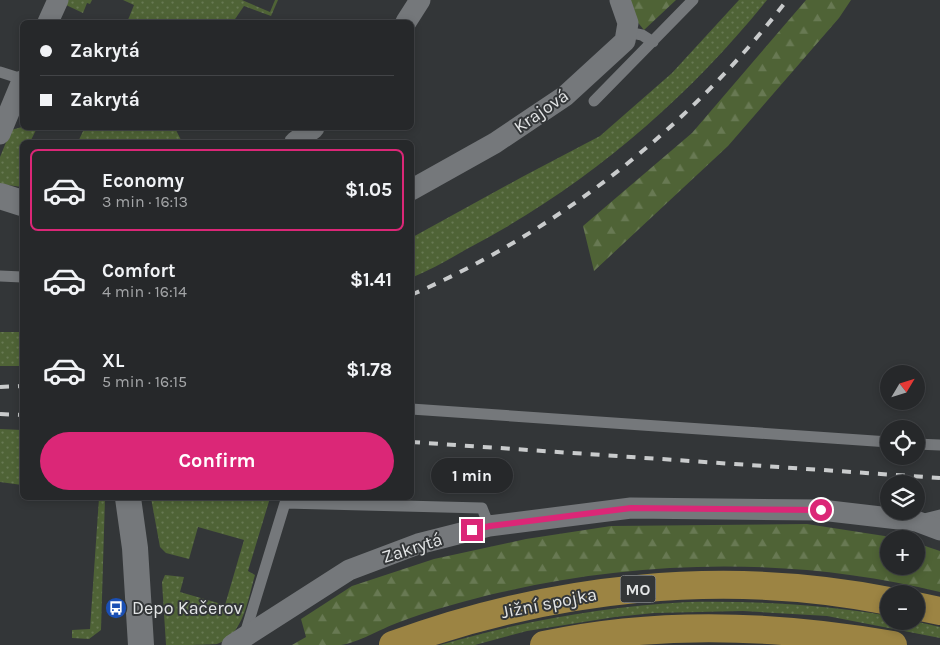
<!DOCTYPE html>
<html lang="en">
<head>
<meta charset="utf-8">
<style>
	:root { --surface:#26282a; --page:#323436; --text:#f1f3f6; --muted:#a4a6a8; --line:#424447; --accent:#db2777 }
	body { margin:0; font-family:Karla,sans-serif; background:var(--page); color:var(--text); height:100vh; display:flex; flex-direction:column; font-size:19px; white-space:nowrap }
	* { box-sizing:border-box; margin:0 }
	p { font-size:16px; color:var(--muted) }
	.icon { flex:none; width:28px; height:28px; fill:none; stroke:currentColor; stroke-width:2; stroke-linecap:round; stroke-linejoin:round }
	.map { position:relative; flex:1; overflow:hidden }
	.drawer { position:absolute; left:20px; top:140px; width:394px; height:360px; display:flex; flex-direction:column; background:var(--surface); border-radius:8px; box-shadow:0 2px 8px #0003,0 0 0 1px var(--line) }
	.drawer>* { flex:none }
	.banner { position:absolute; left:20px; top:20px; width:394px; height:110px; border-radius:8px; box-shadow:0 2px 8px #0003,0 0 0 1px var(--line); display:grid; align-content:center; height:110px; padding:0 20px; background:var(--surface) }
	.needle { width:32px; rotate:52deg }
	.fabs { position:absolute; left:880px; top:365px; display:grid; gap:10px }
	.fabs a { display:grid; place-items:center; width:45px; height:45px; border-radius:50%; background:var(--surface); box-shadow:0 2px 8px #0003,0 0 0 1px var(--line); font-size:25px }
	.end { position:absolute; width:22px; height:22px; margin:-11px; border:6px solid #db2777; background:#fff; box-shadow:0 0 0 2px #fff }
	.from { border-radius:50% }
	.bubble { position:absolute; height:35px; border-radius:18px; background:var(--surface); box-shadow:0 2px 8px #0003,0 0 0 1px var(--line); font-size:16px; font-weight:700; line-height:35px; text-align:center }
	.banner b { display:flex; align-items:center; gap:18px; height:48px; font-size:19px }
	.banner b+b { border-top:1px solid var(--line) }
	.banner i { width:12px; height:12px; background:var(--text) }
	ul { padding:9px 0 0; list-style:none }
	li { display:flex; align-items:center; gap:15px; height:82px; margin:0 10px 8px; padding:0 10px; border:2px solid transparent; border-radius:8px }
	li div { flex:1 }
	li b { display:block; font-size:19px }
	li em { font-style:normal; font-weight:700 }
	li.active { border-color:var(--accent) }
	li>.icon { width:45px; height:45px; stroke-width:1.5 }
	.action { display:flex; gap:10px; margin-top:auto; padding:10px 20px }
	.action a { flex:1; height:58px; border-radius:30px; background:var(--accent); color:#fff; font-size:20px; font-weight:700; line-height:58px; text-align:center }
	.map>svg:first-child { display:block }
	.grass { fill:url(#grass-dots) }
	.forest { fill:url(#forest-firs) }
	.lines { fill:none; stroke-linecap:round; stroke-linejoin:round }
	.service { stroke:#75787b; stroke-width:11 }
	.minor { stroke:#75787b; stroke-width:21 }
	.tertiary { stroke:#75787b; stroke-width:26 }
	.trunk { stroke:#9c8443; stroke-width:28 }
	.rail { stroke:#c9cbcc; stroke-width:4; stroke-dasharray:9 9; stroke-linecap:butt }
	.route { stroke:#db2777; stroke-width:6 }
	.labels { text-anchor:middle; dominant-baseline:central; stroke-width:4; stroke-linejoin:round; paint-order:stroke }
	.shield { fill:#333638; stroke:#aeb0b2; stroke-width:1 }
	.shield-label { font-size:16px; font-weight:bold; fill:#e3e5e6 }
	.street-label { font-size:18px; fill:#e3e5e6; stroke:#333638 }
	.poi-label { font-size:18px; fill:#e3e5e6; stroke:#333638; text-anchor:start }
</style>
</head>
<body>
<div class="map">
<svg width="940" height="645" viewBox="0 0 940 645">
	<defs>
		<pattern id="grass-dots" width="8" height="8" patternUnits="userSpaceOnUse" patternTransform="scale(1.25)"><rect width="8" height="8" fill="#4f6336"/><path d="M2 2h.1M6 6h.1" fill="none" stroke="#687953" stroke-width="1.8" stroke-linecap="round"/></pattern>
		<pattern id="forest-firs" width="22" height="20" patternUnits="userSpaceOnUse" patternTransform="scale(1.25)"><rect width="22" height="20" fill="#4f6336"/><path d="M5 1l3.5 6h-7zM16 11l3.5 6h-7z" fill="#687953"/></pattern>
	</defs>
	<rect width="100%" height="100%" fill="#333638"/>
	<path class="grass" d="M 68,0 L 92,0 L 90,4 L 87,3 L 83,13 L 66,5 Z
		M 123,0 L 242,0 L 270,12 L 275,0 L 278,0 L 271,16 L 244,6 L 233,22 L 131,22 L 128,20 L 134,5 Z
		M 739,0 L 767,0 C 684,103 582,189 465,250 C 448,260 430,270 411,278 L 411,238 L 522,177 L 600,136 L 672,73 Z
		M 22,127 L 37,128 L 30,142 L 22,142 L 22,187 L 0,184 L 0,157 L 11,130 Z
		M 81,128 L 175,128 L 182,142 L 78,142 L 84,129 Z
		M 0,332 L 22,332 L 22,366 L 0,366 Z
		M 0,429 L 22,430 L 22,485 L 0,482 Z
		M 99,498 L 105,498 L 101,630 L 89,639 L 72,638 L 72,630 L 90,629 Z
		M 151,498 L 270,498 L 248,571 L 255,575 C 248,598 244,635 217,644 C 206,645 180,645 166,645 L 162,582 L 165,575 L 184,577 L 180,592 L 225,605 L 244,540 L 198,527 L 189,559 L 166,553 L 160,547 Z
		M 688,602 C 756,601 822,604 889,616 L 889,621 L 914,621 L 940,627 L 940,638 L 827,616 L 743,611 L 654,613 L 615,617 L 527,631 L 475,645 L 440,645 C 523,621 601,607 688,602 Z"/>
	<path class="forest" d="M 628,0 L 676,0 L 644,30 L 635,19 Z
		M 806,0 L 851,0 L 839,18 L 728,146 L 594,271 L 583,226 L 692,133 Z
		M 807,524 L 904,539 L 889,539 L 889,566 L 916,566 L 916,543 L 940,551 L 940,592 C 797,557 645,559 502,592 C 467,600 431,610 397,623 C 381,629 357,643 341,645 C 325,645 308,645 292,645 L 306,637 L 301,619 L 352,586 L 434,559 L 526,539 L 611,526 Z"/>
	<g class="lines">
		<path class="service" d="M 627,32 L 642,35 L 653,42
			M 0,72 L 22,79
			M 594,101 L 693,0
			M 0,276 L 22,277
			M 411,409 L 889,442
			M 916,444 L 940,445
			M 920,520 L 940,515
			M 244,637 L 285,503 L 482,508 L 489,526"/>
		<path class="minor" d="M 48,22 L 58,0
			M 406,22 L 420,0
			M 0,134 L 22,81
			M 295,142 L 314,128
			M 411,190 L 495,143 L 565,96 L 625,41 L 628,23 L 620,0
			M 232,645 L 349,570 L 418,544 L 489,526 L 631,508 L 821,510 L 916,521 L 940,530"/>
		<path class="tertiary" d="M 0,196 L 22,203
			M 128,498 L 135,548 L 141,645"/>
		<path class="trunk" d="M 916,606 L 940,611
			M 393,645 C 551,587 723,568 889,601
			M 544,645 C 659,620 778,625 893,645"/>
		<path class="rail" d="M 411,295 C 557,232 691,126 787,0
			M 0,387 L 22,386
			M 0,414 L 22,415
			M 411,442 L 940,478"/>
	</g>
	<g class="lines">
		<path class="route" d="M 472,530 L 490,526 L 631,508 L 821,510"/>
	</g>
	<defs>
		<g id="bus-disc" transform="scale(1.125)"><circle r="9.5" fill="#1a4fb4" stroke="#333638"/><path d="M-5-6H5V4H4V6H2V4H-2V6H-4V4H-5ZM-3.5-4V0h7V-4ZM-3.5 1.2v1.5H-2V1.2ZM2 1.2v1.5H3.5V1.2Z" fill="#fff"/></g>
	</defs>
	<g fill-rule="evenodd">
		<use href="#bus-disc" x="116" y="608"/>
	</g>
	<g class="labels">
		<rect class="shield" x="620.5" y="575.5" width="35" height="27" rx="4"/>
		<g class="shield-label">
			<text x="638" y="589">MO</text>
		</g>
		<g class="street-label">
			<text transform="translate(541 111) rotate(-35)">Krajová</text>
			<text transform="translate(412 548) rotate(-18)">Zakrytá</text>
			<text transform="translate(549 603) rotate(-11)">Jižní spojka</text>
		</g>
		<g class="poi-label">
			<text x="132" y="608">Depo Kačerov</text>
		</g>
	</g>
</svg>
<div class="fabs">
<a><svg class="needle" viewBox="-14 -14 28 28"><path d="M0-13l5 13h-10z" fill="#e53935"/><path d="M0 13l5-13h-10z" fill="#a4a6a8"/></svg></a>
<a><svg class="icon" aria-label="locate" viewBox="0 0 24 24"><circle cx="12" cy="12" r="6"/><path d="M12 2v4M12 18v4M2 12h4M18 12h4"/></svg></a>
<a><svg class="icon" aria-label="layers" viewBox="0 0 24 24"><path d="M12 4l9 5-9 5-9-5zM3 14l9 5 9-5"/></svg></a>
<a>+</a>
<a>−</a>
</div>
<i class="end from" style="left:821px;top:510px"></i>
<i class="end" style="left:472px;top:530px"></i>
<div class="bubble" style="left:431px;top:458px;width:82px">1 min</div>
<div class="banner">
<b><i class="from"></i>Zakrytá</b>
<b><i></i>Zakrytá</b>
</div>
<section class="drawer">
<ul>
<li class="active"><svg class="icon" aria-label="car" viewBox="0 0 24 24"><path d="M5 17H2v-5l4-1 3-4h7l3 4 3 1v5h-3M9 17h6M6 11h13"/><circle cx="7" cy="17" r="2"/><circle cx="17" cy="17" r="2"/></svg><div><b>Economy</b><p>3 min · 16:13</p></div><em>$1.05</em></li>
<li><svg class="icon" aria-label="car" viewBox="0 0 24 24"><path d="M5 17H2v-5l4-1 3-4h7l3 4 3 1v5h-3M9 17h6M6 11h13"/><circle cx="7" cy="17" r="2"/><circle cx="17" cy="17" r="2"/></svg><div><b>Comfort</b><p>4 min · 16:14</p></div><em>$1.41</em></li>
<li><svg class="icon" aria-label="car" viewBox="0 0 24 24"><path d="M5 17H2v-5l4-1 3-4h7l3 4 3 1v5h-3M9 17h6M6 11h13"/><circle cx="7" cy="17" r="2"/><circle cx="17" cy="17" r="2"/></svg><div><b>XL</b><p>5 min · 16:15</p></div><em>$1.78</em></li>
</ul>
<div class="action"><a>Confirm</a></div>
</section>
</div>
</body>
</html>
